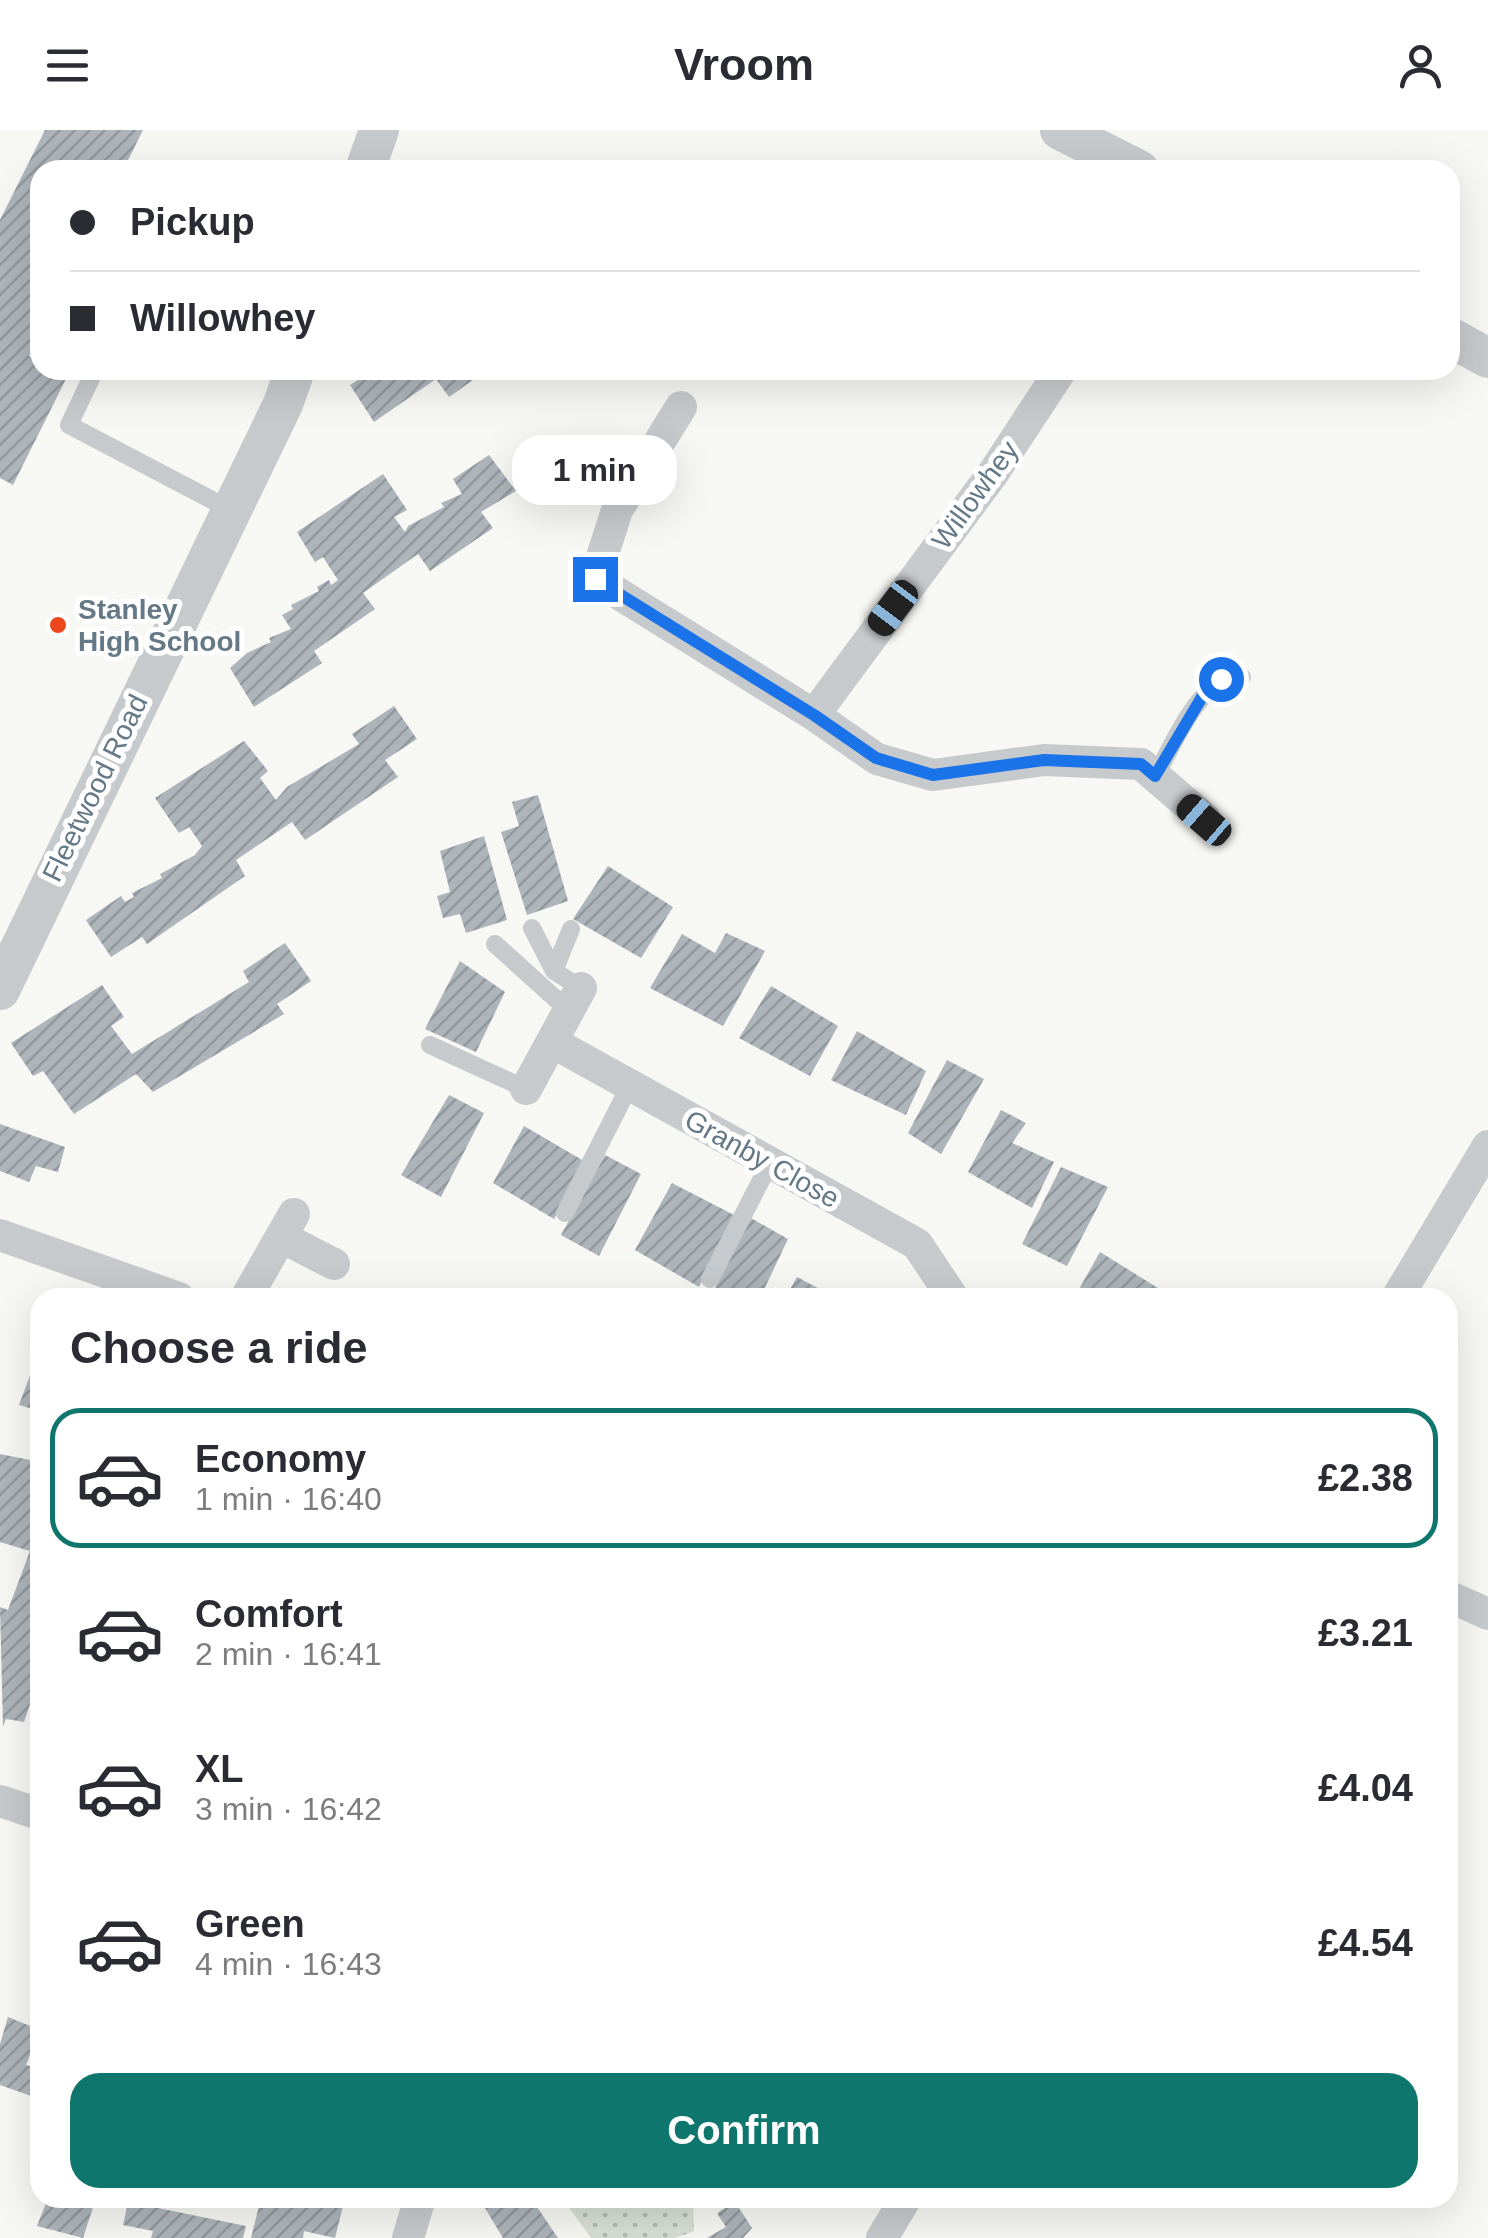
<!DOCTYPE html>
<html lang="en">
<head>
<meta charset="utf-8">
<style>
	:root { --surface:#fff; --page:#f2f2f3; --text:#2b2b33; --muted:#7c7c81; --line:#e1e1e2; --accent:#0f766e }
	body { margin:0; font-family:Arial,sans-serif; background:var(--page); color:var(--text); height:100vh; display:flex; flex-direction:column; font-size:38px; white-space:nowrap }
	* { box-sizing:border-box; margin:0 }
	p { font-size:32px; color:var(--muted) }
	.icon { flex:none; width:55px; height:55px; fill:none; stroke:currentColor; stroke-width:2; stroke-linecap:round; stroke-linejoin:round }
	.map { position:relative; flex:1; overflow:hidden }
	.sheet { position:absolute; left:30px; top:1158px; width:1428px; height:920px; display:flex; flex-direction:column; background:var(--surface); border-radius:30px; box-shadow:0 10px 40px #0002 }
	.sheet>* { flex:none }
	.guide { position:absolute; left:30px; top:30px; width:1430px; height:220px; border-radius:30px; box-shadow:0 10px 40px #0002; display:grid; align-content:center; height:220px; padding:0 40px; background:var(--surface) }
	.end { position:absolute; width:45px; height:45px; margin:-22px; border:12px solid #1a73e8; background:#fff; box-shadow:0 0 0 5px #fff }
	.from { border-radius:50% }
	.bubble { position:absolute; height:70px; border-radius:30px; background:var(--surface); box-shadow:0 10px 40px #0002; font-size:32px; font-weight:600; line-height:70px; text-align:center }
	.car { position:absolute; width:30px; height:60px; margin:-30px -15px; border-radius:12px; box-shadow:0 0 8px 2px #0007; background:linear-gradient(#222 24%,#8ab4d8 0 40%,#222 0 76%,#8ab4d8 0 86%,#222 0) }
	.guide b { display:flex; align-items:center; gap:35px; height:95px; font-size:38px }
	.guide b+b { border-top:2px solid var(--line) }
	.guide i { width:25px; height:25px; background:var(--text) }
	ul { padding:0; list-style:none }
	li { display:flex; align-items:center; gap:30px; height:140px; margin:0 20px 15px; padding:0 20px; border:5px solid transparent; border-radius:30px }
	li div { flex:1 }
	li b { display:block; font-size:38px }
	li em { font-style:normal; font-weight:600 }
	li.active { border-color:var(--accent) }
	li>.icon { width:90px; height:90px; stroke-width:1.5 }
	h2 { padding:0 40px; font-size:45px; line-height:120px }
	.button { display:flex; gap:20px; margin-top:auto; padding:20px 40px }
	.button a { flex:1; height:115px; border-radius:30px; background:var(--accent); color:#fff; font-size:40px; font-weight:600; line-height:115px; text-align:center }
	header { display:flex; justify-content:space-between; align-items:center; height:130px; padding:0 40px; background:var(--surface); font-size:45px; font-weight:600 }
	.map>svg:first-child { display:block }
	.garden { fill:url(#garden-dots) }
	.building { fill:url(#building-hatch) }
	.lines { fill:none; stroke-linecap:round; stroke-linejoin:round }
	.service { stroke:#c6cacd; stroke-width:18 }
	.minor { stroke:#c6cacd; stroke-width:32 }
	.tertiary { stroke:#c6cacd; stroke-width:40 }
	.route { stroke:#1a73e8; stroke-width:12 }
	.poi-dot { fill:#ed481d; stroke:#fff; stroke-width:4 }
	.labels { text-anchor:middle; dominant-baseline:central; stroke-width:10; stroke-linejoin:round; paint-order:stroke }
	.street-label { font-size:28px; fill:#647886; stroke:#fff }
	.poi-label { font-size:28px; font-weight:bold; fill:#647886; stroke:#fff; text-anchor:start }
</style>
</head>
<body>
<header><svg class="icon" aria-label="menu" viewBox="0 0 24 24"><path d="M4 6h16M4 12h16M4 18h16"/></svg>Vroom<svg class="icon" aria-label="person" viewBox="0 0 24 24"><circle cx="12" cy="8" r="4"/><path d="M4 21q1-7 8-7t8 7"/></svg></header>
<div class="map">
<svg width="1488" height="2108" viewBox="0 0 1488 2108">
	<defs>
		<pattern id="garden-dots" width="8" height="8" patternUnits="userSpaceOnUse" patternTransform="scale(2.5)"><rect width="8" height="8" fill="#d8dfd4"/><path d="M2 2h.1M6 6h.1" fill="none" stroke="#b3bab2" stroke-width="1.8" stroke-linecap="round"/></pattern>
		<pattern id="building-hatch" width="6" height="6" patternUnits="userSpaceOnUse" patternTransform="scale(2.5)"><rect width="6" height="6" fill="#adb5bb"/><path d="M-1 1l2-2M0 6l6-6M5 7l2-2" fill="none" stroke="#90989e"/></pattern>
	</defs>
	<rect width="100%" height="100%" fill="#f7f7f3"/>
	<path class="garden" d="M 562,2068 L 693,2068 L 694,2101 L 675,2108 L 591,2108 Z"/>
	<path class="building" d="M 45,0 L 143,0 L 123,40 L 40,40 L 40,204 L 29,226 L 40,231 L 40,240 L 68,245 L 13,355 L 0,348 L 0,90 Z
		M 373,240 L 487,240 L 449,267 L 436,249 L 374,292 L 350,255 Z
		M 489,325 L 516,361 L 481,382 L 493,398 L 430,441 L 418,424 L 363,463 L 375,479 L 314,521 L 322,533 L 254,577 L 230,538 L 247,523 L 271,512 L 269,508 L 291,499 L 282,485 L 293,479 L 291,475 L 319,461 L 317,457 L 329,450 L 331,455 L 338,450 L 323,427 L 315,432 L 297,402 L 383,344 L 407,380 L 394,387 L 405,402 L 408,396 L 444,377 L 441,373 L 462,364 L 453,349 Z
		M 394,576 L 417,609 L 385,630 L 398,647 L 305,710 L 292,692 L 236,730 L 245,746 L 147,814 L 142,807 L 111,827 L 86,790 L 121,766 L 125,772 L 134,767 L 132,763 L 162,748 L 160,744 L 195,725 L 202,716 L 189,697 L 179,703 L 155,668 L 244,611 L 268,641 L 260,648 L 276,670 L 287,657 L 359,614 L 352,604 Z
		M 538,665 L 568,771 L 527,785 L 501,702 L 519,696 L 512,672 Z
		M 484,706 L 507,790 L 466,803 L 460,784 L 443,788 L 437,766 L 450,762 L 440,721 Z
		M 608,736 L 673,777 L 641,828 L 573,789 Z
		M 726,803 L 765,821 L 723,896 L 650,858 L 682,804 L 715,823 Z
		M 285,813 L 311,851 L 277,874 L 284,884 L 153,962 L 136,944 L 74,984 L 43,941 L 33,946 L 11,913 L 102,855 L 124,887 L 111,896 L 132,924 L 249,852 L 243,841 Z
		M 460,831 L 505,862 L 476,922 L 425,899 Z
		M 771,856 L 838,896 L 810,946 L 739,908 Z
		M 857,901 L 926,941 L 906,985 L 831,950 Z
		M 947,930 L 984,949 L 941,1024 L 908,1003 Z
		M 449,965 L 484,983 L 441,1067 L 401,1045 Z
		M 1001,980 L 1026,993 L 1012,1013 L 1054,1032 L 1032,1078 L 968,1042 Z
		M 0,994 L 65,1017 L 58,1042 L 36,1036 L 29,1052 L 0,1041 Z
		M 524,996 L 584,1031 L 554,1089 L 493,1053 Z
		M 605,1025 L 641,1044 L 599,1126 L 561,1105 Z
		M 1061,1037 L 1108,1057 L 1067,1136 L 1022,1114 Z
		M 672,1053 L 734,1085 L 699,1157 L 635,1120 Z
		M 751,1088 L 788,1109 L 760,1168 L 710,1168 Z
		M 1100,1122 L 1166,1163 L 1164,1168 L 1074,1168 Z
		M 797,1147 L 837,1168 L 785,1168 Z
		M 32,1240 L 40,1243 L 40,1281 L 19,1275 Z
		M 0,1324 L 40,1332 L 40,1545 L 24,1592 L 6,1589 L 3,1597 L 0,1477 L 8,1480 L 30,1421 L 0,1412 Z
		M 8,1887 L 40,1900 L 26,1935 L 40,1939 L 40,1969 L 0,1955 L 0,1914 Z
		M 48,2068 L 96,2068 L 83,2108 L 37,2096 Z
		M 129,2068 L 160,2071 L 158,2078 L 246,2096 L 243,2108 L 151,2108 L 153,2101 L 123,2095 Z
		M 261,2068 L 345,2068 L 335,2108 L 304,2101 L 303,2108 L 251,2108 Z
		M 479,2068 L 531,2068 L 558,2108 L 503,2108 Z
		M 735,2072 L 752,2098 L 743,2108 L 707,2108 L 726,2097 L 717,2083 Z"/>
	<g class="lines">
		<path class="service" d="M 95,240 L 69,295 L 231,380
			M 1155,646 C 1177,610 1196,550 1242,547
			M 532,798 L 554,841 L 581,858
			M 495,814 L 568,880
			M 554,841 L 571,799
			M 430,915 L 526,959
			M 565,1083 L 630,955
			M 710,1149 L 770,1033"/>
		<path class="minor" d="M 681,277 L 617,380 L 595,449 L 814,585 L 877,629 L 933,645 L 1044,630 L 1141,634 L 1205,689
			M 814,585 L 994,342 L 1061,240
			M 552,912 L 917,1114 L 953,1168
			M 526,959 L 581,858
			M 0,1105 L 179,1168
			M 281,1107 L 334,1134
			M 246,1168 L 294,1084
			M 1397,1168 L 1488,1016
			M 1448,1466 L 1488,1484
			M 0,1671 L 33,1682
			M 408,2108 L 420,2068
			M 882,2108 L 906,2068"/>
		<path class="tertiary" d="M 1060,0 L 1139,40
			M 365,40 L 379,0
			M 1450,207 L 1488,228
			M 0,860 L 283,274 L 295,240"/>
	</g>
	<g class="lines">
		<path class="route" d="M 595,449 L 814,585 L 876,628 L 933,645 L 1044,630 L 1141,634 L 1155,646 L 1205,562 L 1221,549"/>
	</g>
	<circle class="poi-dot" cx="58" cy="495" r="10"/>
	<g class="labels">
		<g class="street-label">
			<text transform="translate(975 365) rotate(-54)">Willowhey</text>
			<text transform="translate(95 658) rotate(-64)">Fleetwood Road</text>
			<text transform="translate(762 1029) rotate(29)">Granby Close</text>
		</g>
		<g class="poi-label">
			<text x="78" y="479">Stanley<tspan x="78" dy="32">High School</tspan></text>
		</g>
	</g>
</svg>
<i class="end from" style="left:1221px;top:549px"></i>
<i class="end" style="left:595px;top:449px"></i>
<div class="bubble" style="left:512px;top:305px;width:165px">1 min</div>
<i class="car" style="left:893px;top:478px;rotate:217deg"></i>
<i class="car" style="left:1204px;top:690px;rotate:311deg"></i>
<div class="guide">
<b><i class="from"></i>Pickup</b>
<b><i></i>Willowhey</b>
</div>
<section class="sheet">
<h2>Choose a ride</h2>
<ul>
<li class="active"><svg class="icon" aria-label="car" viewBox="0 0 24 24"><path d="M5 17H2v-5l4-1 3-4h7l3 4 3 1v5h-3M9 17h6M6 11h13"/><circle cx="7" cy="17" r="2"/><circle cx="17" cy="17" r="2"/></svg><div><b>Economy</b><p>1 min · 16:40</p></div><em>£2.38</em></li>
<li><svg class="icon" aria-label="car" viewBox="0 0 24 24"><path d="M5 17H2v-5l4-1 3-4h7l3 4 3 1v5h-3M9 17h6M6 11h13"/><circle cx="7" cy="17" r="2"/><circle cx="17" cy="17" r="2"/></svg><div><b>Comfort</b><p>2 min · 16:41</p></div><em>£3.21</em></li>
<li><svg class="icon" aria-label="car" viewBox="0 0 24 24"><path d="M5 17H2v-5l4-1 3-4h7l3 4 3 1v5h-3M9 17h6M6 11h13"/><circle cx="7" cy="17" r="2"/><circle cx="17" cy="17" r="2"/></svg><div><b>XL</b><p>3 min · 16:42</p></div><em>£4.04</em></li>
<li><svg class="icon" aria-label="car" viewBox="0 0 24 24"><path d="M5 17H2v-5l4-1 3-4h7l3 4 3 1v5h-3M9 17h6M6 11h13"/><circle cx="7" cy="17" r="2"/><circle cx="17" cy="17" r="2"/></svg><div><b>Green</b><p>4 min · 16:43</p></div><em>£4.54</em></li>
</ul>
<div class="button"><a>Confirm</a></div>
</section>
</div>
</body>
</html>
